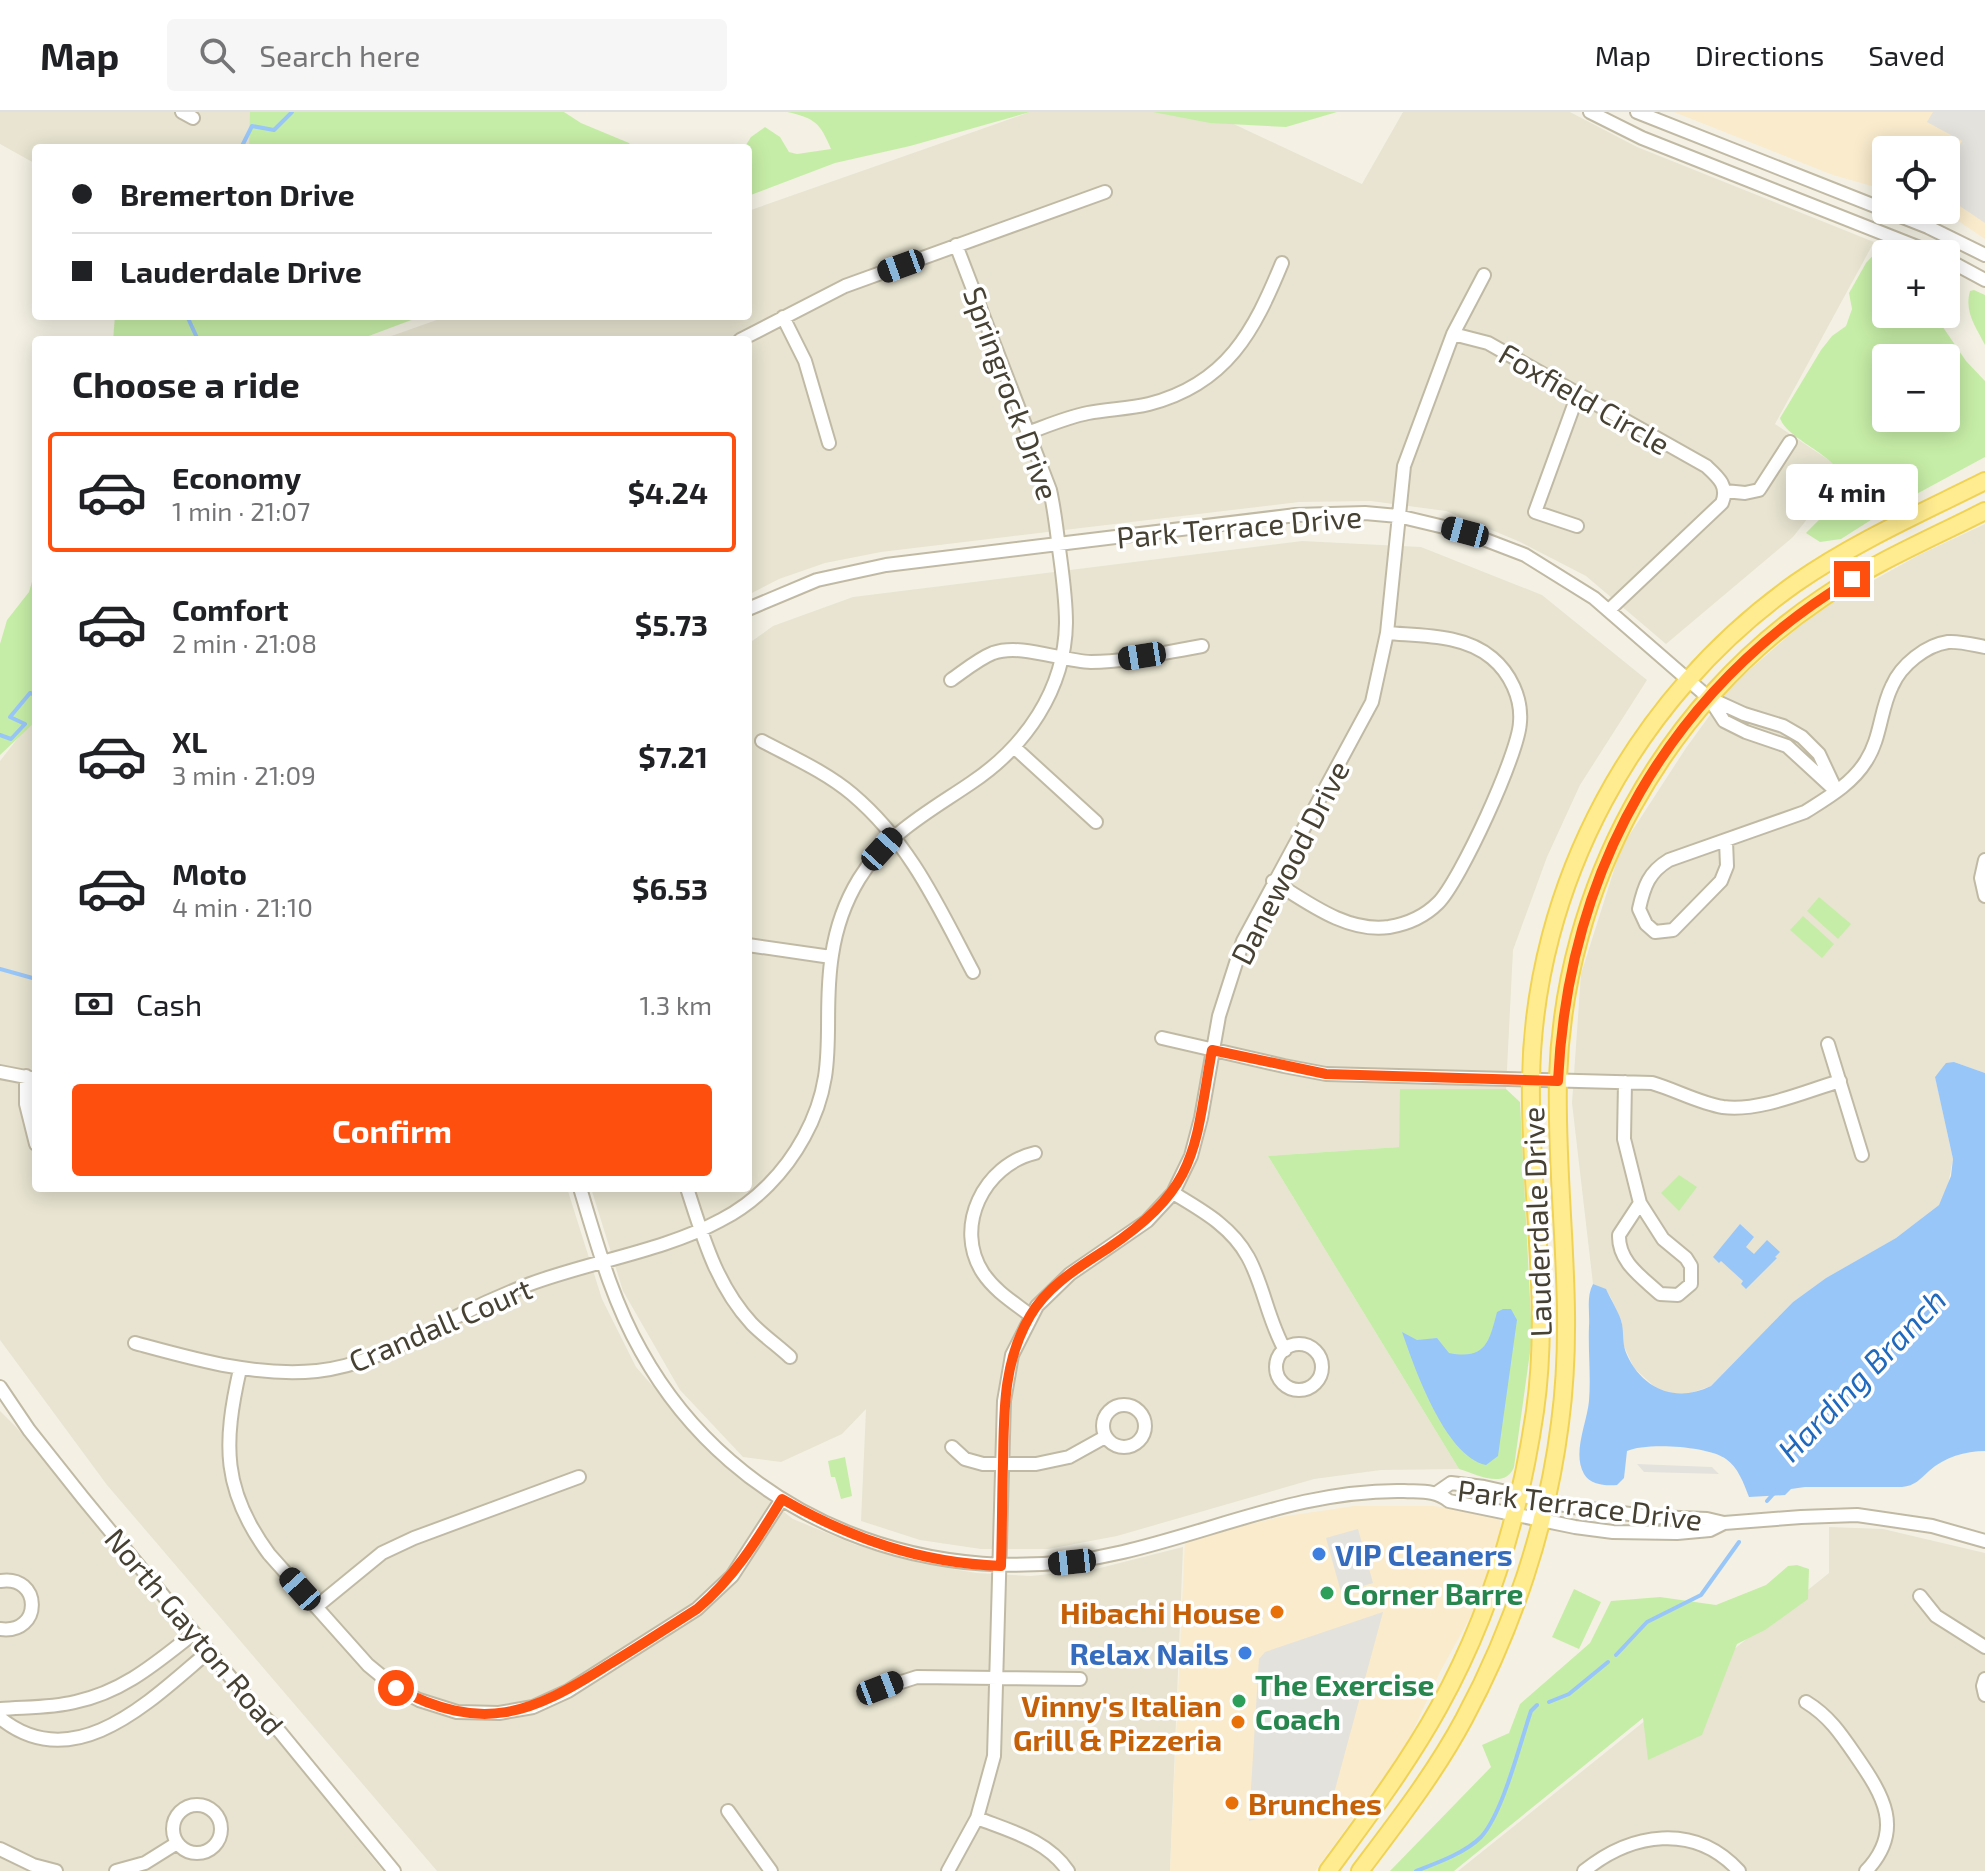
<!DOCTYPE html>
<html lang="en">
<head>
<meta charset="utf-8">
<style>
	:root { --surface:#fff; --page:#f6f6f6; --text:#202124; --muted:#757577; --line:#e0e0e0; --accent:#ff4f0f }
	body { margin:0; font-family:"Exo 2",sans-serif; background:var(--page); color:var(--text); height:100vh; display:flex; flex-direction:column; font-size:30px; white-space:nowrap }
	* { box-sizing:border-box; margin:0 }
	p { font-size:26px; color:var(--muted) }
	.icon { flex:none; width:44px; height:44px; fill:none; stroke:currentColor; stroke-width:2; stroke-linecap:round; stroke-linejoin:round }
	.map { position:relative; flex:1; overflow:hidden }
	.sheet { position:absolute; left:32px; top:224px; width:720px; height:856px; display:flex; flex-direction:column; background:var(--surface); border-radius:8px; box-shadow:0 4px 20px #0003 }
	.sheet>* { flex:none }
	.hud { position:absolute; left:32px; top:32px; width:720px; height:176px; border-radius:8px; box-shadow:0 4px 20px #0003; display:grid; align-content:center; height:176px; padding:0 40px; background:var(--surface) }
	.buttons { position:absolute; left:1872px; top:24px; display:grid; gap:16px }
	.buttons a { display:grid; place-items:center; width:88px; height:88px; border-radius:8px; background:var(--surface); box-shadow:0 4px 20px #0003; font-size:40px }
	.end { position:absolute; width:36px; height:36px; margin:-18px; border:10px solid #ff4f0f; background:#fff; box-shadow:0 0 0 4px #fff }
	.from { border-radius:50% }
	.bubble { position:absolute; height:56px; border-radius:8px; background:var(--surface); box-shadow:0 4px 20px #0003; font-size:26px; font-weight:700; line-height:56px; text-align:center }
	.car { position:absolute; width:24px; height:48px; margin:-24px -12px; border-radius:10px; box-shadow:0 0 6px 2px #0007; background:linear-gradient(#222 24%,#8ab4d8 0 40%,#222 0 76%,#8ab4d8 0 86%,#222 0) }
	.hud b { display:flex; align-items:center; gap:28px; height:76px; font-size:30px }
	.hud b+b { border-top:2px solid var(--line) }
	.hud i { width:20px; height:20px; background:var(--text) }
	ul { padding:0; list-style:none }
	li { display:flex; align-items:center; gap:24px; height:120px; margin:0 16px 12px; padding:0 24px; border:4px solid transparent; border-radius:8px }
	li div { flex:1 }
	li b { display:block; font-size:30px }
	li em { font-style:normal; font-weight:700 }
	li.active { border-color:var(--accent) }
	li>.icon { width:72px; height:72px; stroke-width:1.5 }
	h2 { padding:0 40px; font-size:36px; line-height:96px }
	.pay { display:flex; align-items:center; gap:20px; height:88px; padding:0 40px; font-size:30px }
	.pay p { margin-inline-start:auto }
	.action { display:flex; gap:16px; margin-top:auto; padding:16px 40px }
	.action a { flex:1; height:92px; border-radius:8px; background:var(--accent); color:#fff; font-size:32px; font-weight:700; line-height:92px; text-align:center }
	header { display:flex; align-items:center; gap:48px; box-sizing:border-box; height:112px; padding:0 40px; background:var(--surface); border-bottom:2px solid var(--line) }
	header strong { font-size:38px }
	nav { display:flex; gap:44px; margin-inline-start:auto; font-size:28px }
	.search { width:560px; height:72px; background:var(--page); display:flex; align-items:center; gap:20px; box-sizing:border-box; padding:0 28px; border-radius:8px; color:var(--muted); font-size:30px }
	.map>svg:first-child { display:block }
	.residential { fill:#e8e4d1 }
	.commercial { fill:#f9ebcc }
	.green { fill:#c6eda7; fill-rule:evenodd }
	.parking { fill:#e4e2dd }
	.water { fill:#99c6f8 }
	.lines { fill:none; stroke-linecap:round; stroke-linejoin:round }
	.stream { stroke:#99c6f8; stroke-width:4 }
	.minor-casing { stroke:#c0baa5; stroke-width:16 }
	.major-casing { stroke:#f0d355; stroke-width:20 }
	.minor { stroke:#fff; stroke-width:12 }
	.major { stroke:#ffec91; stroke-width:16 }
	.route { stroke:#ff4f0f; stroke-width:10 }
	.shop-dot { fill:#3f7fe0; stroke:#fff; stroke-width:3 }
	.leisure-dot { fill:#2e9e5b; stroke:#fff; stroke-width:3 }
	.food-dot { fill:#e8710a; stroke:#fff; stroke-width:3 }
	.labels { text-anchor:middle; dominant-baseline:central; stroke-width:7; stroke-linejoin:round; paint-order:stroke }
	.street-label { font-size:30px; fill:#464133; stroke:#fff }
	.shop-label { font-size:30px; font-weight:bold; fill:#366cbe; stroke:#fff; text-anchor:start }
	.leisure-label { font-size:30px; font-weight:bold; fill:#27864d; stroke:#fff; text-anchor:start }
	.food-label { font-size:30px; font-weight:bold; fill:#c56008; stroke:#fff; text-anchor:end }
	.water-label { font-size:32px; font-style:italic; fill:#2169bd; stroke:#fff }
</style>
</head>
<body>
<header>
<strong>Map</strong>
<div class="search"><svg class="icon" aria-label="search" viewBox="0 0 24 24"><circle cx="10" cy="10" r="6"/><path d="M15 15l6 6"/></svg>Search here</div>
<nav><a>Map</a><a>Directions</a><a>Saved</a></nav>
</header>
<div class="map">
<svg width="1985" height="1759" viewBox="0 0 1985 1759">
	<rect width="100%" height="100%" fill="#f4f1e4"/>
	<path class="residential" d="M 0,0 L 344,0 L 321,36 L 36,36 L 36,52 L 0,32 Z
		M 1030,0 L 1208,0 L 1362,72 L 1403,0 L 1570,0 L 1637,35 L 1874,130 L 1775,312 L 1845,359 L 1793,425 L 1666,532 L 1586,464 L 1518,429 L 1446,399 L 1371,389 L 1299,390 L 881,440 L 825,451 L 779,467 L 748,483 L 748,228 L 380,228 L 448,204 L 748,204 L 748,99 Z
		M 1985,412 L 1985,961 L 1954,950 L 1935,964 L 1953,1047 L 1947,1078 L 1939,1093 L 1896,1126 L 1826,1166 L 1793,1190 L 1711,1274 L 1688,1282 L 1668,1281 L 1657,1277 L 1634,1256 L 1622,1230 L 1622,1211 L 1611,1186 L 1606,1178 L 1593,1172 L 1572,991 L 1581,862 L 1621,736 L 1686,636 L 1731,574 L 1816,500 L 1919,443 Z
		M 1302,429 L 1421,435 L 1542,483 L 1647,568 L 1580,673 L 1547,745 L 1513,838 L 1506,977 L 1401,977 L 1399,1035 L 1268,1044 L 1459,1357 L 1381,1358 L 1314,1367 L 1117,1424 L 1048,1437 L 981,1437 L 920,1428 L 861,1409 L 866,1297 L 842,1322 L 781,1350 L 743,1345 L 680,1278 L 623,1179 L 591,1076 L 748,1076 L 748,532 L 773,514 L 853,485 Z
		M 36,603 L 36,1076 L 567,1076 L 602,1187 L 636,1255 L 719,1350 L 793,1407 L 856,1433 L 923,1452 L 977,1461 L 1031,1464 L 1096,1457 L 1183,1435 L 1170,1759 L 437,1759 L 107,1373 L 0,1228 L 0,649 Z
		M 0,1299 L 16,1315 L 125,1446 L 171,1514 L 258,1614 L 275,1625 L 383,1759 L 0,1759 Z
		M 1829,1415 L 1883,1417 L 1985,1441 L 1985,1759 L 1458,1759 L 1829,1461 Z"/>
	<path class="commercial" d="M 1674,0 L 1985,0 L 1985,127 L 1951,104 L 1936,98 L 1946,98 L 1946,38 L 1886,38 L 1886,78 L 1833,63 Z
		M 1354,1394 L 1434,1394 L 1488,1402 L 1500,1408 L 1501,1422 L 1479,1489 L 1440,1560 L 1406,1634 L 1315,1759 L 1170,1759 L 1185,1428 L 1280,1405 Z"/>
	<path class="green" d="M 250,0 L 564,0 L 581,11 L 629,31 L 633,36 L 249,36 Z
		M 787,0 L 1030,0 L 910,34 L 835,51 L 748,84 L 748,36 L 744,36 L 751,25 L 765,15 L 780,25 L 789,40 L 797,42 L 831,37 C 820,11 815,6 787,0 Z
		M 1153,0 L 1337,0 L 1286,15 L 1210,11 Z
		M 1878,138 L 1890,142 L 1886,142 L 1886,202 L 1934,202 L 1966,249 L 1985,269 L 1985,345 L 1885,399 L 1841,427 L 1820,430 L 1806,421 C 1816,410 1832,397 1840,384 C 1860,349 1788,332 1780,306 L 1821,238 L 1832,224 L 1846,214 L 1852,197 L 1849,181 L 1866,151 ZM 1886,246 L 1946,246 L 1946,306 L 1886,306 Z
		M 1974,178 L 1985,183 L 1985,233 C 1976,215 1964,200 1970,179 Z
		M 115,204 L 422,204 L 358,228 L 113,228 Z
		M 36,410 L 36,609 L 0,643 L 0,532 L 7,508 L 29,480 L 36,456 Z
		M 1819,785 L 1851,812 L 1838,827 L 1807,799 Z
		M 1803,804 L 1834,832 L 1822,846 L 1790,818 Z
		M 1400,977 L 1506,977 L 1520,990 L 1532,1226 L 1514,1355 C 1505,1378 1476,1362 1459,1357 L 1268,1044 L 1399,1035 Z
		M 1679,1063 L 1697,1075 L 1679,1099 L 1661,1081 Z
		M 845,1345 L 852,1384 L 841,1387 L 835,1365 L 831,1365 L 828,1349 Z
		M 1797,1453 L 1809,1457 L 1808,1487 L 1765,1518 L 1737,1532 L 1702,1623 L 1648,1648 L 1643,1606 L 1454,1759 L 1390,1759 L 1491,1655 L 1482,1633 L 1509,1621 L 1520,1592 L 1590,1531 L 1611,1489 L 1660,1485 L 1716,1493 L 1766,1473 L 1788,1454 Z
		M 1574,1477 L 1601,1490 L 1579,1537 L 1552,1525 Z"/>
	<path class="parking" d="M 1933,0 L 1985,0 L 1985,111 L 1948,86 L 1954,77 L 1946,72 L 1946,58 L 1962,29 L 1927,10 Z
		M 1637,1352 L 1712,1355 L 1719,1362 L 1644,1360 Z
		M 1358,1417 L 1373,1471 L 1341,1480 L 1326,1426 Z
		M 1383,1500 L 1333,1685 L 1249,1709 L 1259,1547 L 1265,1540 Z"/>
	<path class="water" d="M 1954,950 L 1985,961 L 1985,1339 C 1965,1339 1945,1345 1929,1359 C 1920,1367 1915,1374 1902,1375 L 1805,1375 L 1791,1377 L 1785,1383 L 1749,1385 C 1744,1372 1738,1355 1726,1347 C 1709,1334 1646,1330 1627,1339 L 1624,1366 L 1617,1373 C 1606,1374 1590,1373 1584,1362 C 1572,1341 1587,1311 1589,1289 C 1591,1264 1588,1239 1589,1214 C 1590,1200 1586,1185 1593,1172 L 1606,1177 C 1611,1188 1620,1202 1622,1212 C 1624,1224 1622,1232 1627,1243 C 1643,1278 1677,1291 1711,1274 L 1793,1190 L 1826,1166 L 1896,1126 L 1939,1093 L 1951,1064 L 1953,1047 L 1935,965 L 1946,951 Z
		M 1740,1112 L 1754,1125 L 1746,1135 L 1754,1142 L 1767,1128 L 1780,1140 L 1775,1145 L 1777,1146 L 1746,1177 L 1741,1172 L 1743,1169 L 1721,1149 L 1719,1151 L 1713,1145 Z
		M 1503,1197 L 1511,1197 L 1517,1208 L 1498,1344 L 1486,1353 C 1445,1344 1415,1257 1402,1220 L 1417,1228 L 1437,1226 L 1449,1241 C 1486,1248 1489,1230 1497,1200 Z"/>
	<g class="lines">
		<path class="stream" d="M 241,36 L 252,14 L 274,18 L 292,0
			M 187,204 L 198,228
			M 0,623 L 11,627 L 25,612 L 10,605 L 30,581 L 36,583
			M 0,857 L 36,867
			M 1767,1389 L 1775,1380
			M 1616,1543 L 1647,1510 L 1701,1483 L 1739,1430
			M 1549,1590 L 1569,1582 L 1608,1550
			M 1416,1759 C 1437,1751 1465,1741 1481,1725 C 1503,1701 1520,1631 1531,1599 L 1537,1593"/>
		<g class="minor-casing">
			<path id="minor" d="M 182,0 L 193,6
				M 1590,0 L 1642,26 L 1935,142
				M 1637,0 L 1928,115 L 1985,143
				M 1946,147 L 1985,168
				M 783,205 L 805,249 L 829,331
				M 1453,222 L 1488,231 L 1706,354 C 1718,365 1729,374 1722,391 L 1609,498
				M 740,228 L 845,174 L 1105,80
				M 1030,320 C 1049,313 1068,305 1088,301 C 1108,297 1129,297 1149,292 C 1227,272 1254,219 1282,151
				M 1725,379 L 1745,381 L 1759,378 L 1790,330
				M 1577,414 L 1535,400 L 1578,282
				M 748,497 L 817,468 L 886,453 L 1296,403 L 1365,401 L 1398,404 L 1465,420 L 1525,443 L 1594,486 L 1709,586 L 1724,609 L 1746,620 L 1787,634 L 1836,679
				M 951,568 C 964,559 978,547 993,541 C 1021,531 1061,549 1091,550 C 1128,550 1166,540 1202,534
				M 1709,586 L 1744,602 L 1783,614 L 1802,625 L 1819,642 L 1835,676
				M 762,629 C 792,645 826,660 852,682 C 911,732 938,794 973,860
				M 1015,636 L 1096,710
				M 1726,729 L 1727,754 L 1721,769 L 1673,818 L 1655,820 L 1646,812 L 1639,797 C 1644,774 1649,760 1669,748 L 1805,700 C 1827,686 1852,672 1866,649 C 1881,626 1880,598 1892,574 C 1901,553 1926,533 1948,530 C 1960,529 1974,533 1985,535
				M 1985,748 L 1981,766 L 1985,784
				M 1273,769 C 1307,790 1347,821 1389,815 C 1407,812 1425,804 1438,791 C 1460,769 1519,641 1520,610 C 1522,586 1510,561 1492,546 C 1464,522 1422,524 1387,521
				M 748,833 L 831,845
				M 1162,926 L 1284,954 L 1326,962 L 1652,971 C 1676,978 1699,991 1723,995 C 1759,1000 1806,979 1840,969
				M 1828,932 L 1862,1043
				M 0,960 L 36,967
				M 26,964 L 26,992 L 36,1032
				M 1625,970 L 1624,1027 L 1640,1091 L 1663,1127 L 1686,1146 L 1691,1154 L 1691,1172 L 1678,1183 L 1660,1182 C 1642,1165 1618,1150 1619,1123 L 1640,1091
				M 580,1076 C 597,1132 612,1188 641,1239 C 736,1410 936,1485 1123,1440 C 1217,1418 1305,1377 1404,1379 C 1422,1380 1435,1378 1449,1389 L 1575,1415 L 1613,1420 L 1677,1421 L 1710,1418 L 1724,1411 L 1801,1405 L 1857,1403 L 1932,1414 L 1985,1429
				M 687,1076 C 703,1125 716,1173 752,1212 C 764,1224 778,1234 790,1245
				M 1173,1081 C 1201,1098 1231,1114 1248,1145 C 1264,1174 1268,1209 1285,1238
				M 1030,1203 C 1013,1190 995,1179 983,1161 C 953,1115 984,1053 1035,1041
				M 135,1231 C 194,1247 255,1265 317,1259 C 371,1253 415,1225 462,1202 C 484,1191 507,1181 530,1172 C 592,1149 664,1139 721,1108 C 756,1090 785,1060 804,1025 C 841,958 821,911 832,843 C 836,816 845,790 859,767 C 886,722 930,699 971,671 C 1025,635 1065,578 1066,511 C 1066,488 1063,466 1060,444 C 1057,422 1055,400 1050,378 L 956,133
				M1276 1255a23 23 0 1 1 46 0a23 23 0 1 1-46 0Z
				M 240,1257 C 223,1332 222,1378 269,1442 L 368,1553 L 396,1576 L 419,1588 L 457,1600 L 499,1601 L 533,1595 L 568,1579 L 697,1497 L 732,1464 L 782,1387
				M 0,1275 L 29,1318 L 83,1386 L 259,1600 L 280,1620 L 394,1759
				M1103 1314a21 21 0 1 1 42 0a21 21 0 1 1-42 0Z
				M 952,1335 L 965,1347 L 983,1352 L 1036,1352 L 1069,1345 L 1105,1325
				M 1438,1380 L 1451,1371 L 1484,1375 L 1573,1395 L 1654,1405 L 1707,1407 L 1724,1411
				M 0,1469 C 42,1462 43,1523 0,1517
				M 1920,1484 L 1936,1504 L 1985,1535
				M 316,1495 L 382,1441 L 414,1426 L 579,1365
				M 1985,1567 L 1983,1574 L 1985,1583
				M 864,1582 L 917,1565 L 1080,1567
				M 1806,1590 C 1829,1604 1841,1622 1856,1644 C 1883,1683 1905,1718 1866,1759
				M 0,1597 C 25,1595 51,1596 75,1590 C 123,1580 156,1551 193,1522
				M 0,1606 C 75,1667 153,1586 208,1540
				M173 1717a24 24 0 1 1 48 0a24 24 0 1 1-48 0Z
				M 728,1699 L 771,1759
				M 977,1706 C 1010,1719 1047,1728 1068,1759
				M 0,1737 L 33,1753 L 56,1759
				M 116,1759 L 145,1751 L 177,1731
				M 948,1759 L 977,1706 L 994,1644 L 1004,1289 L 1012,1243 L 1037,1194 L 1070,1162 L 1147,1109 L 1173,1081 L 1191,1044 L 1201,1006 L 1219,904 L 1243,829 L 1372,590 L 1387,521 L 1404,354 L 1453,222 L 1484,163
				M 1584,1759 C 1631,1721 1694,1710 1739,1759"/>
		</g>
		<g class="major-casing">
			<path id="major" d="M 1328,1759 C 1367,1706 1407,1653 1439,1595 C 1490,1503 1520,1402 1535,1299 C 1551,1189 1529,1079 1531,969 C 1533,772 1636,584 1796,471 C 1855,430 1921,401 1985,369
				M 1360,1759 C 1397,1710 1435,1661 1464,1607 C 1513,1516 1547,1414 1560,1311 C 1576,1192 1555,1083 1558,966 C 1564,775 1663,593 1822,486 C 1873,451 1930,427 1985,399"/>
		</g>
		<use href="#minor" class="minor"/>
		<use href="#major" class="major"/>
	</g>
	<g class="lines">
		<path class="route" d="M 396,1576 C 483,1622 531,1602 608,1553 C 638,1535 667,1516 697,1497 C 734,1466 757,1428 782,1387 C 851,1427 921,1451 1001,1454 C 1002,1420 1002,1386 1003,1351 C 1004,1299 1003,1250 1030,1204 C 1047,1174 1079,1155 1107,1137 C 1199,1075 1194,1039 1212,938 L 1326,962 L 1558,969 C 1568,756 1670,577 1852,467"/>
	</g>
	<g class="shop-dot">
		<circle cx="1319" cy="1442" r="8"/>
		<circle cx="1245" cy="1541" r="8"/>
	</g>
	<g class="leisure-dot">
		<circle cx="1327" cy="1481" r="8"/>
		<circle cx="1239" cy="1589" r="8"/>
	</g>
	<g class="food-dot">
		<circle cx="1277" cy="1500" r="8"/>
		<circle cx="1238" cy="1610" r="8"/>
		<circle cx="1232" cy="1691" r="8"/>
	</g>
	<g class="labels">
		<g class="street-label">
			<text transform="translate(1012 281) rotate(70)">Springrock Drive</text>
			<text transform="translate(1585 286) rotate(30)">Foxfield Circle</text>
			<text transform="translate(1239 414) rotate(-5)">Park Terrace Drive</text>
			<text transform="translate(1289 750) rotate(-63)">Danewood Drive</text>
			<text transform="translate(1536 1110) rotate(-92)">Lauderdale Drive</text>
			<text transform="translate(440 1212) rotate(-23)">Crandall Court</text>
			<text transform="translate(1580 1392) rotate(7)">Park Terrace Drive</text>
			<text transform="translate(195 1519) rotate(50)">North Gayton Road</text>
		</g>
		<g class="shop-label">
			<text x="1335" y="1442">VIP Cleaners</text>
			<text x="1229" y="1541" text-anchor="end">Relax Nails</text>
		</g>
		<g class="leisure-label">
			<text x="1343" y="1481">Corner Barre</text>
			<text x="1255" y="1572">The Exercise<tspan x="1255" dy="34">Coach</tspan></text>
		</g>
		<g class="food-label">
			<text x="1261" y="1500">Hibachi House</text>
			<text x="1222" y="1593">Vinny's Italian<tspan x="1222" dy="34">Grill &amp; Pizzeria</tspan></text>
			<text x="1248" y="1691" text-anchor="start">Brunches</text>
		</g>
		<g class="water-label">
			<text transform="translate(1861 1262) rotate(-46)">Harding Branch</text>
		</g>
	</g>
</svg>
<div class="buttons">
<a><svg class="icon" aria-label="locate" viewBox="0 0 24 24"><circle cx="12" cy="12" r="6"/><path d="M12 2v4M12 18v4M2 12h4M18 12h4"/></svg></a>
<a>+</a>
<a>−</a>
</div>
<i class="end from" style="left:396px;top:1576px"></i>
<i class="end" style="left:1852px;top:467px"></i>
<div class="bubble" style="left:1786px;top:352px;width:132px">4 min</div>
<i class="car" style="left:901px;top:154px;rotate:250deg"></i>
<i class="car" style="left:1465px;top:420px;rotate:285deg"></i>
<i class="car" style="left:1142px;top:544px;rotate:261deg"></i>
<i class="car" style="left:882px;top:737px;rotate:42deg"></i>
<i class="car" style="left:1072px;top:1450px;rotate:264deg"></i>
<i class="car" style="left:300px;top:1477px;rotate:318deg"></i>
<i class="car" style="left:880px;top:1576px;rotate:69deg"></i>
<div class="hud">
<b><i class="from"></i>Bremerton Drive</b>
<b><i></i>Lauderdale Drive</b>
</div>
<section class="sheet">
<h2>Choose a ride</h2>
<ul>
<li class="active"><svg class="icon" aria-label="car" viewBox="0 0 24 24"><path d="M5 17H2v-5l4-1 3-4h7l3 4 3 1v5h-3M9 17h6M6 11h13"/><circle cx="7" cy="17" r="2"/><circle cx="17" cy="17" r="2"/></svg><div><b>Economy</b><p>1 min · 21:07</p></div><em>$4.24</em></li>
<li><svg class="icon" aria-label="car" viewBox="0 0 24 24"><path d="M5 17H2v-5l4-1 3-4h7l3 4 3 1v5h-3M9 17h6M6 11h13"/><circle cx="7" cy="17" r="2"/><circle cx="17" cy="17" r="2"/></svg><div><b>Comfort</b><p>2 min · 21:08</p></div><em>$5.73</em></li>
<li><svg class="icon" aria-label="car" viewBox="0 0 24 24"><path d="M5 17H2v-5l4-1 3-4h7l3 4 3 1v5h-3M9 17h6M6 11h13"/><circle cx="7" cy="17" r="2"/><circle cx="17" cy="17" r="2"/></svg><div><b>XL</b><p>3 min · 21:09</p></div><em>$7.21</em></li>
<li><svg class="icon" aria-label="car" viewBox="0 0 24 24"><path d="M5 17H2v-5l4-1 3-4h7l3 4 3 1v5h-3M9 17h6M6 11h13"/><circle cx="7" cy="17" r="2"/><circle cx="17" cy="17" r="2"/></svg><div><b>Moto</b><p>4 min · 21:10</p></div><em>$6.53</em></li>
</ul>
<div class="pay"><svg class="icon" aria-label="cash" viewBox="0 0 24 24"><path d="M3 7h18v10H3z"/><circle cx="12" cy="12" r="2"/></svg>Cash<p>1.3 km</p></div>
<div class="action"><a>Confirm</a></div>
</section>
</div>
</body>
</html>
